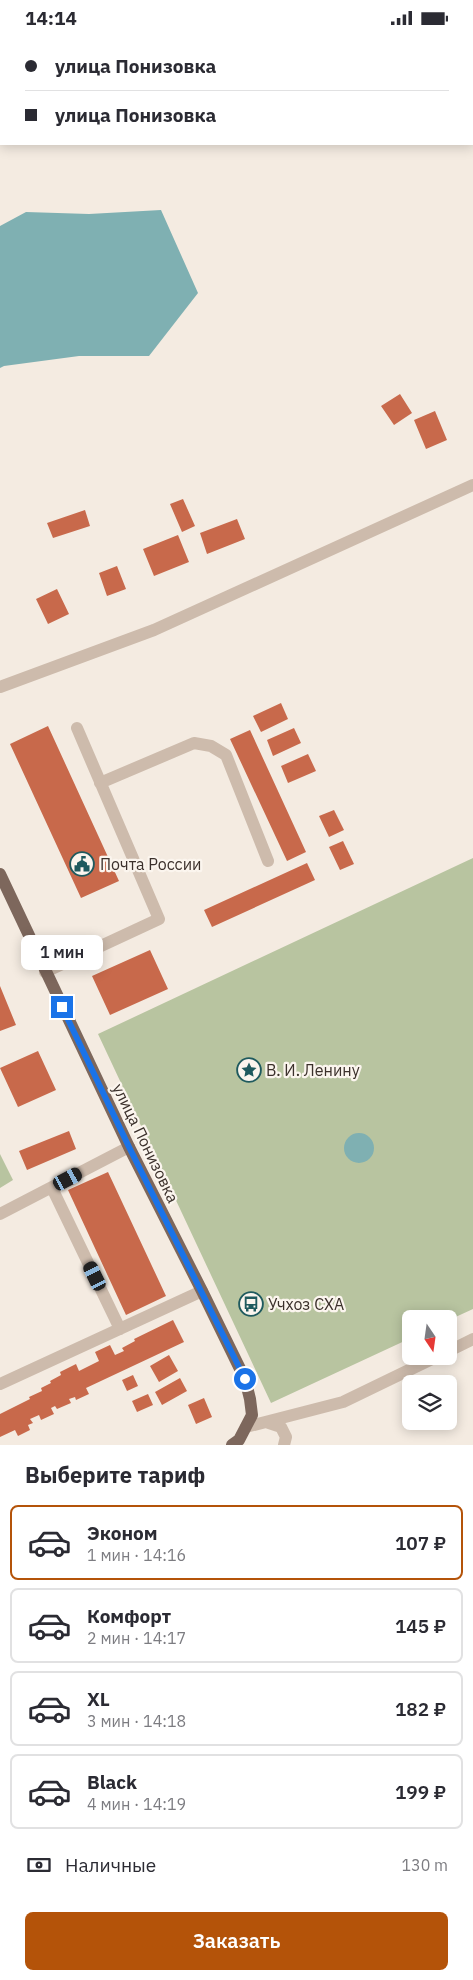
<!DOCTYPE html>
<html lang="ru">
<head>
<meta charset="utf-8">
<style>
	:root { --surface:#fff; --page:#f7f7f7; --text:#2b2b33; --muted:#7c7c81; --line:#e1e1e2; --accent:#b45309 }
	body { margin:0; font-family:"IBM Plex Sans",sans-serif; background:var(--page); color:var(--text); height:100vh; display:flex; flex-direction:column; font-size:19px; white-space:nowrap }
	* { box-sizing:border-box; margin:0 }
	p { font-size:16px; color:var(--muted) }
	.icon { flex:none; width:28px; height:28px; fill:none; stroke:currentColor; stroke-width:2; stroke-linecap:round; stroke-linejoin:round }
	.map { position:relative; height:1410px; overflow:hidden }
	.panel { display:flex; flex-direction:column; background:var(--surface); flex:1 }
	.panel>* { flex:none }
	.guide { position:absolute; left:0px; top:0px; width:474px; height:110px; box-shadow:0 2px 12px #0003; display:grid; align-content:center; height:110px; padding:0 25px; background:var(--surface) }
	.needle { width:32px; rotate:167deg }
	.fabs { position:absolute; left:402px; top:1275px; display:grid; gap:10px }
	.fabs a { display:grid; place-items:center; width:55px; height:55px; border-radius:8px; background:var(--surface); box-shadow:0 2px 12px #0003; font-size:25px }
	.end { position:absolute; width:22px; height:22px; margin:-11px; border:6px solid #1a73e8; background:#fff; box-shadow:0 0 0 2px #fff }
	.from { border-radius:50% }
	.bubble { position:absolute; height:35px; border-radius:8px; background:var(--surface); box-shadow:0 2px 12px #0003; font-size:16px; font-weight:600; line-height:35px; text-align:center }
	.car { position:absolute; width:15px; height:30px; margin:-15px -8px; border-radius:6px; box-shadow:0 0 4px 1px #0007; background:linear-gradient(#222 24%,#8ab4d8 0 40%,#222 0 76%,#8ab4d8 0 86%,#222 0) }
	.guide b { display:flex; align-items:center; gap:18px; height:48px; font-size:19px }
	.guide b+b { border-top:1px solid var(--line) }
	.guide i { width:12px; height:12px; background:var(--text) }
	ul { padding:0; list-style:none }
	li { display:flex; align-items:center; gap:15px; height:75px; margin:0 10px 8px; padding:0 15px; border:2px solid var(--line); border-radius:8px }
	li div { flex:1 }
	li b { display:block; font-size:19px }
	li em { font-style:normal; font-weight:600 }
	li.on { border-color:var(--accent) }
	li>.icon { width:45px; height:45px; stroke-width:1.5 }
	h2 { padding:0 25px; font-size:22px; line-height:60px }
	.pay { display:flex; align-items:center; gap:12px; height:55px; padding:0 25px; font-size:19px }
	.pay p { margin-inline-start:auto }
	.cta { display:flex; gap:10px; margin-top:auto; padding:10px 25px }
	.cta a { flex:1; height:58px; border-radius:8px; background:var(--accent); color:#fff; font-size:20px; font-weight:600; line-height:58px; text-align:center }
	.status { display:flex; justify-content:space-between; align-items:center; height:35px; padding:0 25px; background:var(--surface); direction:ltr }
	.status svg { height:14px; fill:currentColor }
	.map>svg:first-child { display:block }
	.green { fill:#b8c4a0 }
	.water { fill:#7fb0b2 }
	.building { fill:#c8694b }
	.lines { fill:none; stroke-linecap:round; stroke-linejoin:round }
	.minor { stroke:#cdbbac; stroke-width:12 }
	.major { stroke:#7d675c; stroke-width:12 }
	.route { stroke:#1a73e8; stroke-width:6 }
	.labels { text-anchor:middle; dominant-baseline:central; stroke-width:4.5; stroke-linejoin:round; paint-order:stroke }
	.poi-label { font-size:16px; fill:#3b302b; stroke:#fbf5ee; text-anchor:start }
	.street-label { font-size:16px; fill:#3b302b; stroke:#fbf5ee }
</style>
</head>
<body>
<div class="status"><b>14:14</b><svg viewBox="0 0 49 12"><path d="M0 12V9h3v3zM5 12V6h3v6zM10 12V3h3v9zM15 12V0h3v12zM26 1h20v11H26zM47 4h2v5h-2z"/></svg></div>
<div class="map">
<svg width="473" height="1410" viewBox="0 0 473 1410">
	<rect width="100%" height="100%" fill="#f4ebe1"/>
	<path class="green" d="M 473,823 L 473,1274 L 449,1285 L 411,1284 L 411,1303 L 271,1368 L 98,999 Z
		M 0,1119 L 13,1145 L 0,1153 Z"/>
	<path class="water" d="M 161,175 L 198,258 L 149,321 L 79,321 L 4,331 L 0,333 L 0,191 L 26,177 L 89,179 Z
		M344 1113a15 15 0 1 1 30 0a15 15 0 1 1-30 0Z"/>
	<path class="building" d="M 400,359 L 412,378 L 394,390 L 381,371 Z
		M 435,376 L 447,405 L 426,414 L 414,385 Z
		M 183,464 L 195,491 L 182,497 L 170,469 Z
		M 85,475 L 90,491 L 53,503 L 47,488 Z
		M 237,484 L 245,504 L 207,519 L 200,498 Z
		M 178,500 L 189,527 L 154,541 L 143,514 Z
		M 117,531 L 126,554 L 107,561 L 99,538 Z
		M 57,554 L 69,579 L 48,589 L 36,564 Z
		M 281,668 L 288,684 L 261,697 L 253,681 Z
		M 48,691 L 119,846 L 81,863 L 10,709 Z
		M 294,693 L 301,708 L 273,721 L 267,705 Z
		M 250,695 L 306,817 L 287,826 L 230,704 Z
		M 308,719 L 316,736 L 288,748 L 281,731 Z
		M 334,775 L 344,795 L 329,802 L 319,781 Z
		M 343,806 L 354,829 L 340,835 L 329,812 Z
		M 307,828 L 315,845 L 212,892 L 204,875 Z
		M 150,915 L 168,954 L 110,980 L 92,941 Z
		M 0,951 L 16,990 L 0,996 Z
		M 38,1016 L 56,1055 L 18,1072 L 0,1033 Z
		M 69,1096 L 76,1114 L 27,1135 L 19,1116 Z
		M 108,1137 L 166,1261 L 126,1280 L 68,1155 Z
		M 173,1285 L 184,1307 L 86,1353 L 89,1359 L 76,1365 L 75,1362 L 69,1364 L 71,1368 L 57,1374 L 55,1371 L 51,1373 L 54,1379 L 41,1385 L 39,1380 L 30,1384 L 33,1388 L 28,1390 L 30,1395 L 18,1401 L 15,1395 L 0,1402 L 0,1379 L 30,1364 L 29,1362 L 42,1356 L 41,1353 L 51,1348 L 50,1346 L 61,1340 L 60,1337 L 76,1329 L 79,1336 L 99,1326 L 95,1317 L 110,1310 L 115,1320 L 124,1316 L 122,1313 L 135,1306 L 134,1304 Z
		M 169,1320 L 178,1336 L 159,1347 L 150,1331 Z
		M 133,1340 L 138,1351 L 127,1356 L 122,1345 Z
		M 180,1343 L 187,1356 L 162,1370 L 155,1357 Z
		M 148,1359 L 153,1370 L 137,1377 L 132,1366 Z
		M 204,1363 L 212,1382 L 196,1389 L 188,1370 Z"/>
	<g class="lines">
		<path class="minor" d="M 0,652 L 154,595 L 473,450
			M 100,748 L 194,708 L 211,711 L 226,720 L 268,826
			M 45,937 L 159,884 L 77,693
			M 52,1153 L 120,1294
			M 0,1179 L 129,1112
			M 449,1316 L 473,1304
			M 0,1349 L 202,1256
			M 266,1387 L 281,1392 L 286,1402 L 284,1410
			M 246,1392 L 343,1367 L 438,1321"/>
		<path class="major" d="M 0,839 L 129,1112 L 202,1256 L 245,1344 L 250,1364 L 252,1380 L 239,1405 L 232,1410"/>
	</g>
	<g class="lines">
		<path class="route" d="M 62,972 L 129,1112 L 245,1344"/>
	</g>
	<defs>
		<g id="civic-ring" transform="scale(1.25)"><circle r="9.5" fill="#fbf5ee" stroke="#1f5a5e" stroke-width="1.5"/><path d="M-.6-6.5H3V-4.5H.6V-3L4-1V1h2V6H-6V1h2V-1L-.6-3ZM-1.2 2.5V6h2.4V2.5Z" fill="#1f5a5e"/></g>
		<g id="sight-ring" transform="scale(1.25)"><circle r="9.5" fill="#fbf5ee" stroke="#1f5a5e" stroke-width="1.5"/><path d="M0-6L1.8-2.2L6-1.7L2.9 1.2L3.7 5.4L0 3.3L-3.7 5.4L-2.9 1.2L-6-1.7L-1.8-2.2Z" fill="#1f5a5e"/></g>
		<g id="bus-ring" transform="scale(1.25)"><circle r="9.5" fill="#fbf5ee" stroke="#1f5a5e" stroke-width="1.5"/><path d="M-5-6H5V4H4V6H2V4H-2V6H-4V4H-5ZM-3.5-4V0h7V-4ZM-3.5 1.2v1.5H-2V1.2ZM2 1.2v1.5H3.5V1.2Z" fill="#1f5a5e"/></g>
	</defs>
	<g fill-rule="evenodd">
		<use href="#civic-ring" x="82" y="829"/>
		<use href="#sight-ring" x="249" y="1035"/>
		<use href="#bus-ring" x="251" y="1269"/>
	</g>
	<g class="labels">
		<g class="poi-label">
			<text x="100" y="829">Почта России</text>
			<text x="266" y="1035">В. И. Ленину</text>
			<text x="268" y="1269">Учхоз СХА</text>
		</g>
		<g class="street-label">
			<text transform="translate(146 1108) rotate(64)">улица Понизовка</text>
		</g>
	</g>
</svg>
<div class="fabs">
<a><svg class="needle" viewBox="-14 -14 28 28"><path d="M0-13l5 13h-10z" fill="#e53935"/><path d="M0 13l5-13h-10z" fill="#7c7c81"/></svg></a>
<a><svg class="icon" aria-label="layers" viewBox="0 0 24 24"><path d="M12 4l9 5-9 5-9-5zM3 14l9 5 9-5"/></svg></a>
</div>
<i class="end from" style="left:245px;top:1344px"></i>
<i class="end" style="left:62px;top:972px"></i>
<div class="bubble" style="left:21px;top:900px;width:82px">1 мин</div>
<i class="car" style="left:68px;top:1144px;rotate:62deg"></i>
<i class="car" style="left:95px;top:1241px;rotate:334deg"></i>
<div class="guide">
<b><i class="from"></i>улица Понизовка</b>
<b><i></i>улица Понизовка</b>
</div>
</div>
<section class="panel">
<h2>Выберите тариф</h2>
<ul>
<li class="on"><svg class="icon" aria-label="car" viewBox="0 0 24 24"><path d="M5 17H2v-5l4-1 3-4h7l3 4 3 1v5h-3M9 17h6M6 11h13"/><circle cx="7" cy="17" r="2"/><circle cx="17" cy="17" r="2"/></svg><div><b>Эконом</b><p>1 мин · 14:16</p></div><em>107 ₽</em></li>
<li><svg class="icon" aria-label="car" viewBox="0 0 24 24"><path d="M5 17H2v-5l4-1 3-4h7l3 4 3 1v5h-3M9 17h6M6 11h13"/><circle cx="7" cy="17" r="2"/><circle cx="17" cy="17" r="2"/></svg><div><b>Комфорт</b><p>2 мин · 14:17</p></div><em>145 ₽</em></li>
<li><svg class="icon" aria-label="car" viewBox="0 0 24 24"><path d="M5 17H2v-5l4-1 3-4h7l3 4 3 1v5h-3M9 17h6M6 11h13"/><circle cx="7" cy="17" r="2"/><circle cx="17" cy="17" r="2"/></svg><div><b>XL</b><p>3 мин · 14:18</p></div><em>182 ₽</em></li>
<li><svg class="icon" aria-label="car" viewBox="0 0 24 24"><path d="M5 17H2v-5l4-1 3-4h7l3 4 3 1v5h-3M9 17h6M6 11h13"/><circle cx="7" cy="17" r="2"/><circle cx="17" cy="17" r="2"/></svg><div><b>Black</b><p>4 мин · 14:19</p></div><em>199 ₽</em></li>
</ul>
<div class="pay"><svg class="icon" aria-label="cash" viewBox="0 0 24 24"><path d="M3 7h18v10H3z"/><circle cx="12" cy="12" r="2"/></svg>Наличные<p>130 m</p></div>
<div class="cta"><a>Заказать</a></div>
</section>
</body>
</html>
